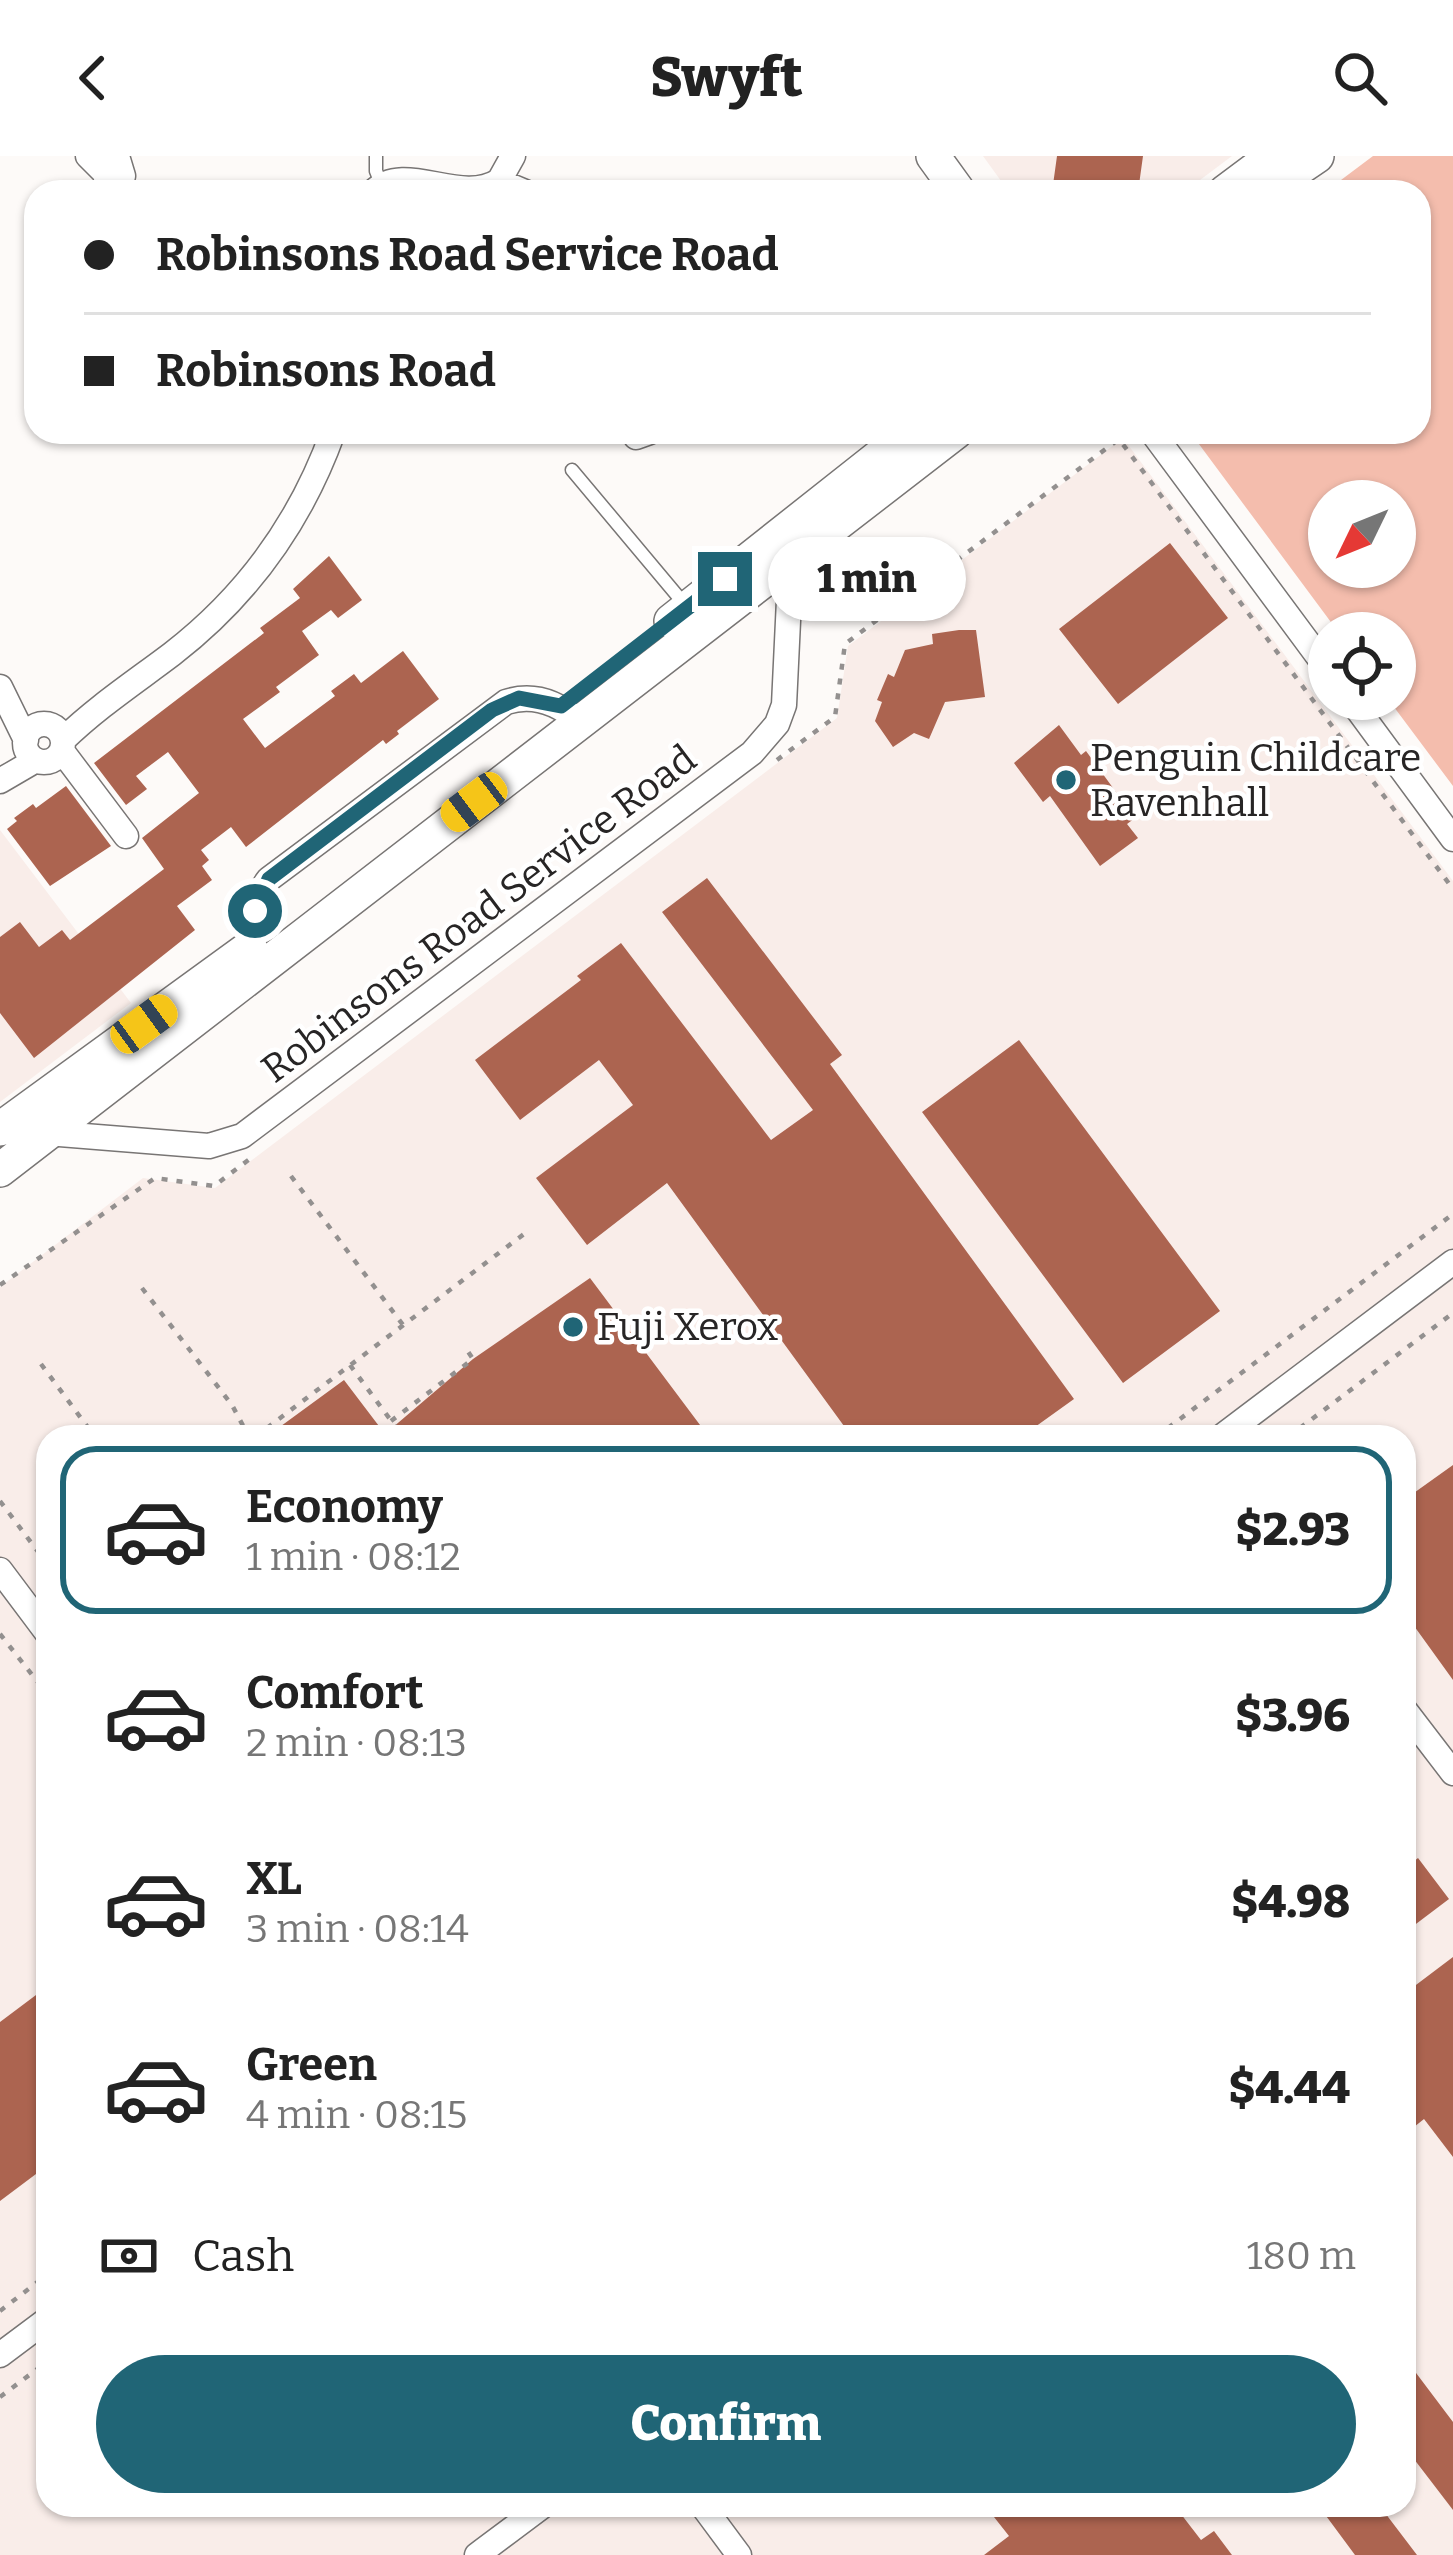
<!DOCTYPE html>
<html lang="en">
<head>
<meta charset="utf-8">
<style>
	:root { --surface:#fff; --page:#f6f6f6; --text:#222; --muted:#767676; --line:#e0e0e0; --accent:#206576 }
	body { margin:0; font-family:Bitter,serif; background:var(--page); color:var(--text); height:100vh; display:flex; flex-direction:column; font-size:45px; white-space:nowrap }
	* { box-sizing:border-box; margin:0 }
	p { font-size:39px; color:var(--muted) }
	.icon { flex:none; width:66px; height:66px; fill:none; stroke:currentColor; stroke-width:2; stroke-linecap:round; stroke-linejoin:round }
	.map { position:relative; flex:1; overflow:hidden }
	.sheet { position:absolute; left:36px; top:1269px; width:1380px; height:1092px; display:flex; flex-direction:column; background:var(--surface); border-radius:36px; box-shadow:0 3px 9px #0004 }
	.sheet>* { flex:none }
	.banner { position:absolute; left:24px; top:24px; width:1407px; height:264px; border-radius:36px; box-shadow:0 3px 9px #0004; display:grid; align-content:center; height:264px; padding:0 60px; background:var(--surface) }
	.needle { width:78px; rotate:227deg }
	.tools { position:absolute; left:1308px; top:324px; display:grid; gap:24px }
	.tools a { display:grid; place-items:center; width:108px; height:108px; border-radius:50%; background:var(--surface); box-shadow:0 3px 9px #0004; font-size:60px }
	.end { position:absolute; width:54px; height:54px; margin:-27px; border:15px solid #206576; background:#fff; box-shadow:0 0 0 6px #fff }
	.from { border-radius:50% }
	.bubble { position:absolute; height:84px; border-radius:42px; background:var(--surface); box-shadow:0 3px 9px #0004; font-size:39px; font-weight:800; line-height:84px; text-align:center }
	.car { position:absolute; width:36px; height:72px; margin:-36px -18px; border-radius:15px; box-shadow:0 0 9px 3px #0007; background:linear-gradient(#f5c518 24%,#345 0 40%,#f5c518 0 76%,#345 0 86%,#f5c518 0) }
	.banner b { display:flex; align-items:center; gap:42px; height:114px; font-size:45px }
	.banner b+b { border-top:3px solid var(--line) }
	.banner i { width:30px; height:30px; background:var(--text) }
	ul { padding:21px 0 0; list-style:none }
	li { display:flex; align-items:center; gap:36px; height:168px; margin:0 24px 18px; padding:0 36px; border:6px solid transparent; border-radius:36px }
	li div { flex:1 }
	li b { display:block; font-size:45px }
	li em { font-style:normal; font-weight:800 }
	li.active { border-color:var(--accent) }
	li>.icon { width:108px; height:108px; stroke-width:1.5 }
	.pay { display:flex; align-items:center; gap:30px; height:132px; padding:0 60px; font-size:45px }
	.pay p { margin-inline-start:auto }
	.action { display:flex; gap:24px; margin-top:auto; padding:24px 60px }
	.action a { flex:1; height:138px; border-radius:72px; background:var(--accent); color:#fff; font-size:48px; font-weight:800; line-height:138px; text-align:center }
	header { display:flex; justify-content:space-between; align-items:center; height:156px; padding:0 60px; background:var(--surface); font-size:54px; font-weight:800 }
	.map>svg:first-child { display:block }
	.built { fill:#f9ede9; fill-rule:evenodd }
	.green { fill:#f4bdad; fill-rule:evenodd }
	.building { fill:#ac6450 }
	.lines { fill:none; stroke-linecap:round; stroke-linejoin:round }
	.lane-casing { stroke:#787574; stroke-width:15 }
	.street-casing { stroke:#787574; stroke-width:27 }
	.secondary-casing { stroke:#787574; stroke-width:36 }
	.path { stroke:#93908f; stroke-width:4.5; stroke-dasharray:6 9; stroke-linecap:butt }
	.lane { stroke:#fff; stroke-width:12 }
	.street { stroke:#fff; stroke-width:24 }
	.secondary { stroke:#fff; stroke-width:33 }
	.route { stroke:#206576; stroke-width:15 }
	.poi-dot { fill:#206576; stroke:#fff; stroke-width:4.5 }
	.labels { text-anchor:middle; dominant-baseline:central; stroke-width:9; stroke-linejoin:round; paint-order:stroke }
	.poi-label { font-size:39px; fill:#272525; stroke:#fff; text-anchor:start }
	.street-label { font-size:39px; fill:#272525; stroke:#fff }
</style>
</head>
<body>
<header><svg class="icon" aria-label="back" viewBox="0 0 24 24"><path d="M15 5l-7 7 7 7"/></svg>Swyft<svg class="icon" aria-label="search" viewBox="0 0 24 24"><circle cx="10" cy="10" r="6"/><path d="M15 15l6 6"/></svg></header>
<div class="map">
<svg width="1453" height="2399" viewBox="0 0 1453 2399">
	<rect width="100%" height="100%" fill="#fdfaf8"/>
	<path class="built" d="M 983,0 L 1232,0 L 1184,36 L 1009,36 Z
		M 1123,282 L 1453,725 L 1453,2399 L 0,2399 L 0,1131 L 143,1022 L 215,1032 L 837,562 L 848,490 ZM 48,1281 L 1404,1281 L 1404,2349 L 48,2349 Z
		M 0,674 L 131,847 L 0,946 Z"/>
	<path class="green" d="M 1373,0 L 1453,0 L 1453,630 L 1388,543 L 1395,543 L 1395,477 L 1339,477 L 1190,276 L 1419,276 L 1419,36 L 1325,36 ZM 1329,345 L 1395,345 L 1395,411 L 1329,411 Z"/>
	<path class="building" d="M 1057,0 L 1143,0 L 1138,36 L 1052,36 Z
		M 1170,387 L 1228,462 L 1118,548 L 1059,473 Z
		M 329,400 L 362,444 L 338,462 L 331,454 L 302,475 L 319,499 L 276,531 L 280,536 L 243,563 L 265,592 L 335,540 L 331,535 L 354,518 L 361,527 L 403,495 L 439,543 L 397,575 L 399,578 L 386,588 L 383,584 L 246,691 L 231,671 L 201,694 L 209,704 L 202,710 L 212,724 L 177,750 L 195,774 L 34,902 L 0,857 L 0,781 L 20,766 L 39,791 L 62,774 L 70,784 L 164,713 L 142,682 L 199,637 L 168,596 L 136,620 L 147,633 L 126,649 L 94,607 L 264,477 L 260,472 L 300,442 L 293,433 Z
		M 959,474 L 976,474 L 985,541 L 945,546 L 929,583 L 914,577 L 893,591 L 875,565 L 882,546 L 877,544 L 888,518 L 894,521 L 905,494 L 933,488 L 932,478 Z
		M 1059,569 L 1081,599 L 1086,595 L 1135,662 L 1127,668 L 1138,682 L 1100,710 L 1050,640 L 1043,646 L 1014,607 Z
		M 66,630 L 111,690 L 50,730 L 7,673 L 17,665 L 14,662 L 33,648 L 36,652 Z
		M 707,722 L 842,899 L 830,908 L 1074,1243 L 1021,1281 L 852,1281 L 667,1027 L 587,1089 L 536,1022 L 633,949 L 599,904 L 520,964 L 475,904 L 581,824 L 577,820 L 621,787 L 771,984 L 813,954 L 662,756 Z
		M 1019,884 L 1220,1155 L 1123,1227 L 922,956 Z
		M 590,1122 L 709,1281 L 266,1281 L 344,1224 L 385,1278 L 473,1203 Z
		M 1453,1309 L 1453,1524 L 1404,1456 L 1404,1344 Z
		M 1418,1702 L 1449,1743 L 1404,1777 L 1404,1713 Z
		M 1453,1801 L 1453,2001 L 1424,1963 L 1404,1979 L 1404,1838 Z
		M 48,1830 L 48,2009 L 0,2045 L 0,1866 Z
		M 1404,2201 L 1453,2266 L 1453,2354 L 1404,2290 Z
		M 1010,2349 L 1037,2349 L 1043,2356 L 1052,2349 L 1174,2349 L 1201,2384 L 1214,2375 L 1232,2399 L 984,2399 L 1009,2380 L 994,2361 Z
		M 1318,2349 L 1379,2349 L 1417,2399 L 1355,2399 Z"/>
	<g class="lines">
		<g class="lane-casing">
			<path id="lane" d="M 376,0 L 376,15 L 382,30
				M 572,314 L 686,450"/>
		</g>
		<g class="street-casing">
			<path id="street" d="M 88,0 L 104,16 L 112,36
				M 117,0 L 123,20 L 117,36
				M 507,34 L 499,25 L 513,0
				M 373,36 C 406,4 459,50 499,25 L 525,36
				M 1152,276 L 1329,515
				M 636,281 L 650,276
				M 0,531 L 26,584
				M 1350,543 L 1453,683
				M25 587a19 19 0 1 1 38 0a19 19 0 1 1-38 0Z
				M 63,584 C 97,551 135,526 172,498 C 247,440 301,365 333,276
				M 62,595 L 126,680
				M 0,625 L 36,604
				M 262,806 C 245,780 250,747 269,723 L 506,546 C 533,537 558,547 579,565
				M 47,977 L 209,990 L 242,980 L 752,597 L 777,568 L 784,549 L 791,402
				M 1221,1281 L 1453,1106
				M 0,1414 L 48,1478
				M 1404,1553 L 1453,1617
				M 0,2199 L 48,2163
				M 702,2349 L 739,2399
				M 477,2399 L 544,2349"/>
		</g>
		<g class="secondary-casing">
			<path id="secondary" d="M 933,0 L 959,36
				M 1225,36 L 1273,0
				M 1264,36 L 1317,0
				M 671,465 L 910,276
				M 0,973 L 246,794
				M 0,1014 L 956,276"/>
		</g>
		<path class="path" d="M 777,604 L 835,561 L 845,488 L 1119,283 L 1453,733
			M 291,1020 L 403,1169
			M 0,1129 L 155,1022 L 214,1030 L 251,1002
			M 142,1132 L 232,1249 L 249,1281
			M 41,1208 L 95,1281
			M 350,1209 L 395,1270
			M 391,1265 L 473,1203 L 465,1191
			M 255,1281 L 528,1075
			M 1156,1281 L 1453,1058
			M 1288,1281 L 1453,1157
			M 0,1345 L 48,1409
			M 0,1478 L 48,1539
			M 0,2155 L 48,2118
			M 0,2241 L 48,2205"/>
		<use href="#lane" class="lane"/>
		<use href="#street" class="street"/>
		<use href="#secondary" class="secondary"/>
	</g>
	<g class="lines">
		<path class="route" d="M 255,755 L 269,723 L 492,554 L 519,542 L 561,550 L 725,423"/>
	</g>
	<g class="poi-dot">
		<circle cx="1066" cy="624" r="12"/>
		<circle cx="573" cy="1171" r="12"/>
	</g>
	<g class="labels">
		<g class="poi-label">
			<text x="1090" y="602">Penguin Childcare<tspan x="1090" dy="45">Ravenhall</tspan></text>
			<text x="597" y="1171">Fuji Xerox</text>
		</g>
		<g class="street-label">
			<text transform="translate(479 758) rotate(-37)">Robinsons Road Service Road</text>
		</g>
	</g>
</svg>
<div class="tools">
<a><svg class="needle" viewBox="-14 -14 28 28"><path d="M0-13l5 13h-10z" fill="#e53935"/><path d="M0 13l5-13h-10z" fill="#767676"/></svg></a>
<a><svg class="icon" aria-label="locate" viewBox="0 0 24 24"><circle cx="12" cy="12" r="6"/><path d="M12 2v4M12 18v4M2 12h4M18 12h4"/></svg></a>
</div>
<i class="end from" style="left:255px;top:755px"></i>
<i class="end" style="left:725px;top:423px"></i>
<div class="bubble" style="left:768px;top:381px;width:198px">1 min</div>
<i class="car" style="left:474px;top:646px;rotate:233deg"></i>
<i class="car" style="left:144px;top:868px;rotate:54deg"></i>
<div class="banner">
<b><i class="from"></i>Robinsons Road Service Road</b>
<b><i></i>Robinsons Road</b>
</div>
<section class="sheet">
<ul>
<li class="active"><svg class="icon" aria-label="car" viewBox="0 0 24 24"><path d="M5 17H2v-5l4-1 3-4h7l3 4 3 1v5h-3M9 17h6M6 11h13"/><circle cx="7" cy="17" r="2"/><circle cx="17" cy="17" r="2"/></svg><div><b>Economy</b><p>1 min · 08:12</p></div><em>$2.93</em></li>
<li><svg class="icon" aria-label="car" viewBox="0 0 24 24"><path d="M5 17H2v-5l4-1 3-4h7l3 4 3 1v5h-3M9 17h6M6 11h13"/><circle cx="7" cy="17" r="2"/><circle cx="17" cy="17" r="2"/></svg><div><b>Comfort</b><p>2 min · 08:13</p></div><em>$3.96</em></li>
<li><svg class="icon" aria-label="car" viewBox="0 0 24 24"><path d="M5 17H2v-5l4-1 3-4h7l3 4 3 1v5h-3M9 17h6M6 11h13"/><circle cx="7" cy="17" r="2"/><circle cx="17" cy="17" r="2"/></svg><div><b>XL</b><p>3 min · 08:14</p></div><em>$4.98</em></li>
<li><svg class="icon" aria-label="car" viewBox="0 0 24 24"><path d="M5 17H2v-5l4-1 3-4h7l3 4 3 1v5h-3M9 17h6M6 11h13"/><circle cx="7" cy="17" r="2"/><circle cx="17" cy="17" r="2"/></svg><div><b>Green</b><p>4 min · 08:15</p></div><em>$4.44</em></li>
</ul>
<div class="pay"><svg class="icon" aria-label="cash" viewBox="0 0 24 24"><path d="M3 7h18v10H3z"/><circle cx="12" cy="12" r="2"/></svg>Cash<p>180 m</p></div>
<div class="action"><a>Confirm</a></div>
</section>
</div>
</body>
</html>
